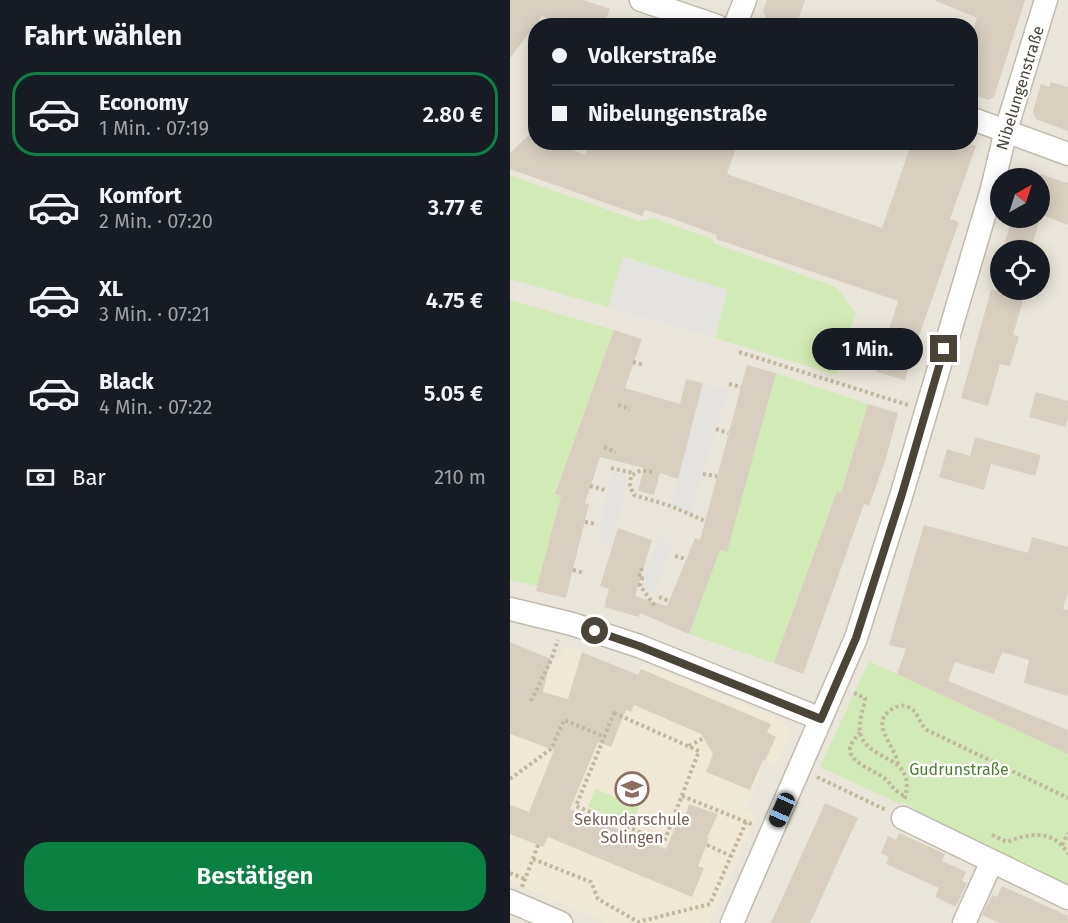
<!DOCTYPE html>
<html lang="de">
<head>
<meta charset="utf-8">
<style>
	:root { --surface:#171b24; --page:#20242c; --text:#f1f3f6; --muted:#9ea1a6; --line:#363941; --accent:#0b8043 }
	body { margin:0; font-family:"Fira Sans",sans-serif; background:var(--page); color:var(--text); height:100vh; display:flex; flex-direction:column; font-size:22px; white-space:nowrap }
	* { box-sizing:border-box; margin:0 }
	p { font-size:20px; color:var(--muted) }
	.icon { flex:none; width:33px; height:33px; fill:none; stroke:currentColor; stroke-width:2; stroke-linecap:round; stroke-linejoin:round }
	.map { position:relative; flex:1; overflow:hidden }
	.details { display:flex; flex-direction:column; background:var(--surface); width:510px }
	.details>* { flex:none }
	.guide { position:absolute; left:18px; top:18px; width:450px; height:132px; border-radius:24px; box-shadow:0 3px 15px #0003; display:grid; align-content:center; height:132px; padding:0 24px; background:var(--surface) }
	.needle { width:39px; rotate:39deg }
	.tools { position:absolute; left:480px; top:168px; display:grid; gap:12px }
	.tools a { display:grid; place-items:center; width:60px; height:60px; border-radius:50%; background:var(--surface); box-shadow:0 3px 15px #0003; font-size:30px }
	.end { position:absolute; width:27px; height:27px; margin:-14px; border:8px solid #4b4439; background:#fff; box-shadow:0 0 0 3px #fff }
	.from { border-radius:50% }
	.bubble { position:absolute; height:42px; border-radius:21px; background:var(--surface); box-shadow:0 3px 15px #0003; font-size:20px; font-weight:600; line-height:42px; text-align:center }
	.car { position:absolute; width:18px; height:36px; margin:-18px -9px; border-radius:8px; box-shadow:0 0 4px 2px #0007; background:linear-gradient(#222 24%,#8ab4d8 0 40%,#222 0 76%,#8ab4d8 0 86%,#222 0) }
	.guide b { display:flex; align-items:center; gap:21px; height:57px; font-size:22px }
	.guide b+b { border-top:2px solid var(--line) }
	.guide i { width:15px; height:15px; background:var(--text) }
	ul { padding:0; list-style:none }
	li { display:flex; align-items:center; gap:18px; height:84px; margin:0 12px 9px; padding:0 12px; border:3px solid transparent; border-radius:24px }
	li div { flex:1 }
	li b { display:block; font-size:22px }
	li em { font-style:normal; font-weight:600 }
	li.current { border-color:var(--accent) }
	li>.icon { width:54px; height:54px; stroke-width:1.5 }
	h2 { padding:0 24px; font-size:27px; line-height:72px }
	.pay { display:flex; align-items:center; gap:15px; height:66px; padding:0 24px; font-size:22px }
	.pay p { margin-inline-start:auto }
	.action { display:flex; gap:12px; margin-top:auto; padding:12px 24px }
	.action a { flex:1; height:69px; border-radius:24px; background:var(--accent); color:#fff; font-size:24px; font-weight:600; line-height:69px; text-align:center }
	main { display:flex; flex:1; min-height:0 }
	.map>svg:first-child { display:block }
	.residential { fill:#eae5da; fill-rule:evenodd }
	.education { fill:#efe8d6 }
	.green { fill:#d2eab5 }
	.parking { fill:#e5e3e0 }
	.building { fill:#d8cfc1 }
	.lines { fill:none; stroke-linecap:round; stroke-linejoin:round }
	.street-casing { stroke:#c2bbae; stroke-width:25 }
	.path { stroke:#c4b79f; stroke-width:4; stroke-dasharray:3 3; stroke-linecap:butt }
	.street { stroke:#fff; stroke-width:22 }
	.route { stroke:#4b4439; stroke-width:8 }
	.labels { text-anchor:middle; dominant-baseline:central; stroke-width:4.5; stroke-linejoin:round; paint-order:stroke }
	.street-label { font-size:16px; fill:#4b4439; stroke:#fff }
	.park-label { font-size:16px; fill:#4a7f2a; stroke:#fff }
	.education-label { font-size:16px; fill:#785e54; stroke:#fff }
</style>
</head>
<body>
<main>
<section class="details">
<h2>Fahrt wählen</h2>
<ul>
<li class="current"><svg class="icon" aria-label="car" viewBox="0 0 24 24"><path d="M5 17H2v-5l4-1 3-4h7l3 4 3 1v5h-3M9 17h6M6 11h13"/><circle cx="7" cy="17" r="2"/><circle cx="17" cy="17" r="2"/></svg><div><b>Economy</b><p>1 Min. · 07:19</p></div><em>2.80 €</em></li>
<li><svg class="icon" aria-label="car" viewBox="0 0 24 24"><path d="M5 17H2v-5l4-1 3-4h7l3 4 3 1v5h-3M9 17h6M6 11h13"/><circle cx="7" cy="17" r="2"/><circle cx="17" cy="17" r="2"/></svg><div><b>Komfort</b><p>2 Min. · 07:20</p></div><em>3.77 €</em></li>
<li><svg class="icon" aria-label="car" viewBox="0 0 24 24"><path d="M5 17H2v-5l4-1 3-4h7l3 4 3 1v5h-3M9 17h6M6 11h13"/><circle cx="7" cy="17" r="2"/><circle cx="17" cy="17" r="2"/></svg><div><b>XL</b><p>3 Min. · 07:21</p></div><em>4.75 €</em></li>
<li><svg class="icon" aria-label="car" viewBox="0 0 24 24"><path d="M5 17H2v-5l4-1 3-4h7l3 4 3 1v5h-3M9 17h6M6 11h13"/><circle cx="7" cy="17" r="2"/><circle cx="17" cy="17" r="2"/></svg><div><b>Black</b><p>4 Min. · 07:22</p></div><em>5.05 €</em></li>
</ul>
<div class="pay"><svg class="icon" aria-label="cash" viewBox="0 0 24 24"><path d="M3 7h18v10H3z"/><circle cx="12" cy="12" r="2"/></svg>Bar<p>210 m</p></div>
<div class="action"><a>Bestätigen</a></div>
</section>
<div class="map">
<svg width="558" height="923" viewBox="0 0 558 923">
	<rect width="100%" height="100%" fill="#f6f3ec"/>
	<path class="residential" d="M 0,0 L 558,0 L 558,923 L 0,923 ZM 26,26 L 460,26 L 460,142 L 26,142 ZM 490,178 L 530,178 L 530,218 L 490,218 ZM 490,250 L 530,250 L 530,290 L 490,290 Z"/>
	<path class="education" d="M 0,642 L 47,662 L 56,645 L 120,672 L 126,680 L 132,663 L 274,720 L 280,736 L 266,766 L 255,761 L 235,811 L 247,816 L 199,923 L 97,923 L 0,881 Z"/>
	<path class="green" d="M 0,175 L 129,221 L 144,218 L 204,240 L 203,243 L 326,287 L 346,313 L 326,375 L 205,338 L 217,290 L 114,257 L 98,307 L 0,279 Z
		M 0,300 L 104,330 L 45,494 L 51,496 L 28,586 L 0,580 Z
		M 266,373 L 358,404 L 331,493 L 327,491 L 264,663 L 179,634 L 210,550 L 217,551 Z
		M 359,661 L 558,754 L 558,887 L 534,876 L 530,870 L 446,831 L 438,834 L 406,819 L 402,807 L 392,802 L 390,804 L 310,767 Z
		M 85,789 L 129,807 L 121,825 L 78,807 Z"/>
	<path class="parking" d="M 113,257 L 217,290 L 205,338 L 98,307 Z
		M 193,383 L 218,390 L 180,516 L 161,506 Z
		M 102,472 L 118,475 L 103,545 L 87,540 Z
		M 150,535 L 162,547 L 143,595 L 132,583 Z"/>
	<path class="building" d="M 0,0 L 73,0 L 100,9 L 93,26 L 56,26 L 32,16 L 0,58 Z
		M 257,0 L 295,0 L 286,26 L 278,26 L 256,18 L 253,11 Z
		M 424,0 L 515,0 L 484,97 L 478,100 L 460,93 L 460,37 L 467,18 Z
		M 541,82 L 558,87 L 558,131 L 526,119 L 523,111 L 531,84 L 539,87 Z
		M 26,128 L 26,142 L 44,142 L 75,155 L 80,142 L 228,142 L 217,174 L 372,228 L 402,142 L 456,142 L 466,146 L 440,219 L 449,222 L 409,336 L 405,353 L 403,352 L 395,380 L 366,372 L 388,301 L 206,239 L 207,235 L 164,219 L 135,210 L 132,216 L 0,169 L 0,153 Z
		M 530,174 L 558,183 L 558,225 L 530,214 Z
		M 502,218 L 530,218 L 521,250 L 493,250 Z
		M 481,290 L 516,290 L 503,335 L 509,336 L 500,366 L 490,364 L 478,406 L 451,398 Z
		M 104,330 L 132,339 L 115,388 L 170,404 L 176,379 L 193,383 L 168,479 L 150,473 L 144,495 L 128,491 L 134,468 L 90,457 L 75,503 L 79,504 L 56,598 L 26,591 L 51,496 L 45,494 Z
		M 237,365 L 266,373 L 217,552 L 210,550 L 179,634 L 130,613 L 129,617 L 94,607 L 99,589 L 90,586 L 108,528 L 142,540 L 125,596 L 157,606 L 185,538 L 190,540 Z
		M 526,392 L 558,401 L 558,418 L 555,427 L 519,417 Z
		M 358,404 L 388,413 L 376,458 L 359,506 L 354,504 L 293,674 L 264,663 L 327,491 L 331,493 Z
		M 465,437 L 531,455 L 525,476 L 481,464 L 474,490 L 429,477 L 437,449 L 460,456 Z
		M 414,525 L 518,553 L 522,537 L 558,547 L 558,591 L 553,609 L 558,610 L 558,696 L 514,683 L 519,660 L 492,652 L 484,674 L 445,662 L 438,681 L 558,730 L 558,754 L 387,674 L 396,649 L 379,645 Z
		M 0,642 L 41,659 L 33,692 L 58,699 L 72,652 L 128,675 L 131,669 L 261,724 L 257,732 L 266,737 L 255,761 L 253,760 L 240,790 L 196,772 L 203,754 L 191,734 L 124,705 L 121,712 L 116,710 L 101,747 L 88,742 L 60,809 L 156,849 L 166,825 L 171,827 L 179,804 L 208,814 L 197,838 L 199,839 L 188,866 L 194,868 L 182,897 L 38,837 L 33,847 L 0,834 L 0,805 L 19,812 L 44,750 L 0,734 Z
		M 315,803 L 348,818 L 341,833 L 300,923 L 261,923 Z
		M 389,833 L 435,854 L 432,861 L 456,872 L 452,881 L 457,883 L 446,907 L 425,897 L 429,888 L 376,864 L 379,857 L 371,853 L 378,836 L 386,840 Z
		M 492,886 L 558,916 L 558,923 L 490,923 L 472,915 L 482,895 L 487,897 Z"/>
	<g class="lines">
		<g class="street-casing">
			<path id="street" d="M 131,0 L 207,26
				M 225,26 L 235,0
				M 460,118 L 558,154
				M 0,609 L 62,624 L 129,646 L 311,719
				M 393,818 L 558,898
				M 0,901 L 51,923
				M 222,923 L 346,638 L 392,493 L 482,189 L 496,130 L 536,0
				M 454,923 L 482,861"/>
		</g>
		<path class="path" d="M 229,352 L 398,405
			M 123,362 L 134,365
			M 219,384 L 231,387
			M 108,405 L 120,409
			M 206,429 L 218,433
			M 94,447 L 106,452
			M 101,468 L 123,473
			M 142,472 L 131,470 L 121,476 L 120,486 L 124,495 L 161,506 L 195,521
			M 193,474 L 207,476
			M 80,486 L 95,490
			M 75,522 L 87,524
			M 165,556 L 176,559
			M 132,568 L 129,577 L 132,578 L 130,586 L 145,606
			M 63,570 L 74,573
			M 149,597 L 159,601
			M 344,693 L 355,698 C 354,708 347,725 351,736 C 362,763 406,755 395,797 L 398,798
			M 21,701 L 41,660 L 48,640
			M 104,713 L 189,751 L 154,842 L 66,806 Z
			M 350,732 C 347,736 343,740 341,745 C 334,761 364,770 373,777 C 383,784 381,790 395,796
			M 179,746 L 194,738
			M 388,764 C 386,746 355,721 386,707 C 391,705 395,705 400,708 C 409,713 409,724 417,730 L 558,798
			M 307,777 L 376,810
			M 0,779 L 41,749 L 54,720 L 95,737
			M 172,796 L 244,825
			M 482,835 L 497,842 C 519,833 544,829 558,854
			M 197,845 L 221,856
			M 552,845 L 558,833
			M 23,859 L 81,882 L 88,899 L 128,922 L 200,904 L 236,822
			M 0,873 L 15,879
			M 12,887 L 28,845"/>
		<use href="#street" class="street"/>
	</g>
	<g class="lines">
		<path class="route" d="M 85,631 L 129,646 L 311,719 L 346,638 L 392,494 L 434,349"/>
	</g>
	<defs>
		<g id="school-ring" transform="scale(1.725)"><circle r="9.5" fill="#fff" stroke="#8d6e63" stroke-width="1.5"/><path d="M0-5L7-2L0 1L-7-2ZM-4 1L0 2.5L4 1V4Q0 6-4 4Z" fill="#8d6e63"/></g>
	</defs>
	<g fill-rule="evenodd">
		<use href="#school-ring" x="122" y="789"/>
	</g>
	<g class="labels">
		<g class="street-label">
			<text transform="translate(510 88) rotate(-73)">Nibelungenstraße</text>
		</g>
		<g class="park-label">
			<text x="449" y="769">Gudrunstraße</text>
		</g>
		<g class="education-label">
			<text x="122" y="819">Sekundarschule<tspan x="122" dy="18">Solingen</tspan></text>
		</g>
	</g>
</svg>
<div class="tools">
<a><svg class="needle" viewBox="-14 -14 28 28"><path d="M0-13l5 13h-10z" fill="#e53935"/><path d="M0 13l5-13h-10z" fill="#9ea1a6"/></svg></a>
<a><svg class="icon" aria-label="locate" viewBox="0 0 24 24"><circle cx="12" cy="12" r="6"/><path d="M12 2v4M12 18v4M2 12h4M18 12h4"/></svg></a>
</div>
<i class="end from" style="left:85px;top:631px"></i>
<i class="end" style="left:434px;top:349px"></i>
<div class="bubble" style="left:302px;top:328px;width:111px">1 Min.</div>
<i class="car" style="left:272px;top:810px;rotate:204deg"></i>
<div class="guide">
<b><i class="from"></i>Volkerstraße</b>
<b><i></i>Nibelungenstraße</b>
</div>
</div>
</main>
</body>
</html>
